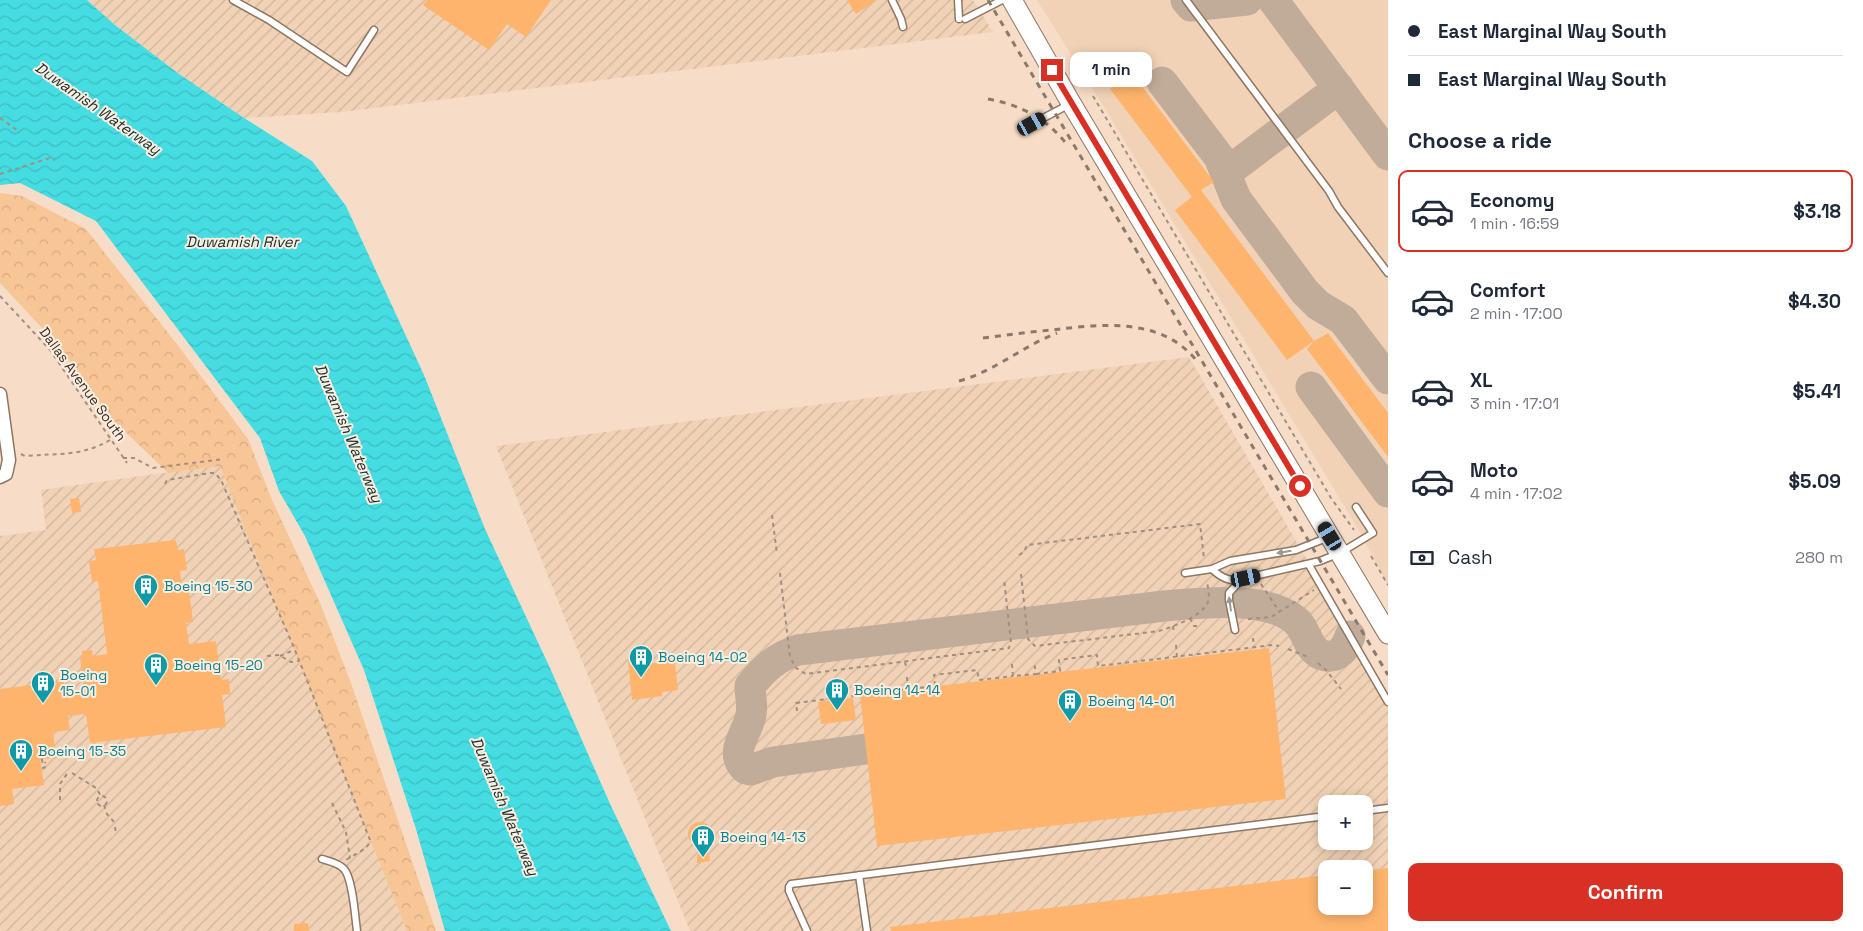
<!DOCTYPE html>
<html lang="en">
<head>
<meta charset="utf-8">
<style>
	:root { --surface:#fff; --page:#f6f6f7; --text:#1f2937; --muted:#747a83; --line:#e0e1e3; --accent:#d93025 }
	body { margin:0; font-family:"Space Grotesk",sans-serif; background:var(--page); color:var(--text); height:100vh; display:flex; flex-direction:column; font-size:19px; white-space:nowrap }
	* { box-sizing:border-box; margin:0 }
	p { font-size:16px; color:var(--muted) }
	.icon { flex:none; width:28px; height:28px; fill:none; stroke:currentColor; stroke-width:2; stroke-linecap:round; stroke-linejoin:round }
	.map { position:relative; flex:1; overflow:hidden }
	.drawer { display:flex; flex-direction:column; background:var(--surface); width:475px }
	.drawer>* { flex:none }
	.banner { display:grid; align-content:center; height:110px; padding:0 20px; background:var(--surface) }
	.buttons { position:absolute; left:1318px; top:795px; display:grid; gap:10px }
	.buttons a { display:grid; place-items:center; width:55px; height:55px; border-radius:10px; background:var(--surface); box-shadow:0 2px 12px #0003; font-size:25px }
	.end { position:absolute; width:22px; height:22px; margin:-11px; border:6px solid #d93025; background:#fff; box-shadow:0 0 0 2px #fff }
	.from { border-radius:50% }
	.bubble { position:absolute; height:35px; border-radius:10px; background:var(--surface); box-shadow:0 2px 12px #0003; font-size:16px; font-weight:700; line-height:35px; text-align:center }
	.car { position:absolute; width:15px; height:30px; margin:-15px -8px; border-radius:6px; box-shadow:0 0 4px 1px #0007; background:linear-gradient(#222 24%,#8ab4d8 0 40%,#222 0 76%,#8ab4d8 0 86%,#222 0) }
	.banner b { display:flex; align-items:center; gap:18px; height:48px; font-size:19px }
	.banner b+b { border-top:1px solid var(--line) }
	.banner i { width:12px; height:12px; background:var(--text) }
	ul { padding:0; list-style:none }
	li { display:flex; align-items:center; gap:15px; height:82px; margin:0 10px 8px; padding:0 10px; border:2px solid transparent; border-radius:10px }
	li div { flex:1 }
	li b { display:block; font-size:19px }
	li em { font-style:normal; font-weight:700 }
	li.active { border-color:var(--accent) }
	li>.icon { width:45px; height:45px; stroke-width:1.5 }
	h2 { padding:0 20px; font-size:22px; line-height:60px }
	.pay { display:flex; align-items:center; gap:12px; height:55px; padding:0 20px; font-size:19px }
	.pay p { margin-inline-start:auto }
	.action { display:flex; gap:10px; margin-top:auto; padding:10px 20px }
	.action a { flex:1; height:58px; border-radius:10px; background:var(--accent); color:#fff; font-size:20px; font-weight:700; line-height:58px; text-align:center }
	main { display:flex; flex:1; min-height:0 }
	.map>svg:first-child { display:block }
	.built { fill:#f1d2b6 }
	.industrial { fill:url(#industrial-furrows); fill-rule:evenodd }
	.park { fill:url(#park-crowns) }
	.water { fill:url(#water-waves) }
	.lines { fill:none; stroke-linecap:round; stroke-linejoin:round }
	.taxiway { stroke:#c1ac99; stroke-width:31 }
	.building { fill:#feb46d }
	.lane-casing { stroke:#8e7763; stroke-width:9 }
	.street-casing { stroke:#8e7763; stroke-width:15 }
	.primary-casing { stroke:#8e7763; stroke-width:21 }
	.path { stroke:#a28f7f; stroke-width:2; stroke-dasharray:4 4; stroke-linecap:butt }
	.lane { stroke:#fff; stroke-width:6 }
	.street { stroke:#fff; stroke-width:12 }
	.primary { stroke:#fff; stroke-width:19 }
	.rail { stroke:#8b7a6b; stroke-width:3; stroke-dasharray:6 6; stroke-linecap:butt }
	.oneway { fill:#9c9792 }
	.route { stroke:#d93025; stroke-width:6 }
	.labels { text-anchor:middle; dominant-baseline:central; stroke-width:4; stroke-linejoin:round; paint-order:stroke }
	.street-label { font-size:14px; fill:#392f26; stroke:#fceddf }
	.culture-label { font-size:14px; fill:#0d838f; stroke:#fceddf; text-anchor:start }
	.water-label { font-size:15px; font-style:italic; fill:#162e2f; stroke:#fceddf }
</style>
</head>
<body>
<main>
<div class="map">
<svg width="1388" height="931" viewBox="0 0 1388 931">
	<defs>
		<pattern id="industrial-furrows" width="10" height="10" patternUnits="userSpaceOnUse" patternTransform="scale(1.25)"><rect width="10" height="10" fill="#f1d2b6"/><path d="M-1 1l2-2M0 10L10 0M9 11l2-2" fill="none" stroke="#cfb59c"/></pattern>
		<pattern id="park-crowns" width="20" height="18" patternUnits="userSpaceOnUse" patternTransform="scale(1.25)"><rect width="20" height="18" fill="#f8c597"/><path d="M2 6a3 3 0 1 1 6 0M12 15a3 3 0 1 1 6 0" fill="none" stroke="#d5aa82"/></pattern>
		<pattern id="water-waves" width="16" height="10" patternUnits="userSpaceOnUse" patternTransform="scale(1.25)"><rect width="16" height="10" fill="#45dce2"/><path d="M0 5q4-4 8 0t8 0" fill="none" stroke="#3dbdc2"/></pattern>
	</defs>
	<rect width="100%" height="100%" fill="#f7ddc7"/>
	<path class="built" d="M 1037,0 L 1388,0 L 1388,585 L 1358,529 L 1101,102 Z"/>
	<path class="industrial" d="M 87,0 L 973,0 L 993,32 L 342,112 L 244,118 L 179,74 L 115,25 Z
		M 1189,357 L 1388,699 L 1388,931 L 690,931 L 496,446 ZM 1326,804 L 1364,804 L 1364,841 L 1326,841 ZM 1326,869 L 1364,869 L 1364,906 L 1326,906 Z
		M 220,465 L 407,931 L 0,931 L 0,536 L 46,530 L 41,490 Z"/>
	<path class="park" d="M 0,193 L 22,196 L 86,229 L 176,343 L 248,439 L 272,500 L 320,603 L 351,683 L 436,931 L 407,931 L 220,466 L 168,473 L 109,416 L 58,345 L 0,283 Z"/>
	<path class="water" d="M 0,0 L 87,0 L 115,25 L 179,74 L 244,118 L 312,161 L 346,206 L 424,375 L 485,529 L 550,668 L 611,806 L 671,931 L 445,931 L 416,829 L 364,670 L 305,536 L 279,491 L 260,438 L 96,221 L 20,183 L 0,185 Z"/>
	<g class="lines">
		<path class="taxiway" d="M 1186,0 L 1191,6 L 1247,0
			M 1273,0 L 1388,155
			M 1162,82 L 1219,157 L 1236,199 L 1305,292 L 1318,305 L 1343,320 L 1388,379
			M 1226,173 L 1339,88
			M 1311,387 L 1388,492
			M 866,749 L 773,762 L 751,770 L 746,769 C 727,752 749,732 751,714 C 753,705 750,696 750,686 C 764,669 776,657 798,650 L 1164,606 C 1200,603 1265,595 1295,620 C 1307,629 1307,650 1322,655 C 1338,660 1346,648 1350,636"/>
	</g>
	<path class="building" d="M 427,0 L 551,0 L 526,37 L 507,24 L 489,50 L 423,5 Z
		M 847,0 L 877,0 L 856,14 Z
		M 1132,73 L 1214,182 L 1201,190 L 1314,341 L 1287,360 L 1175,210 L 1192,197 L 1110,89 Z
		M 1328,333 L 1388,413 L 1388,457 L 1307,349 L 1314,341 Z
		M 79,498 L 81,512 L 72,513 L 70,499 Z
		M 176,540 L 178,550 L 184,549 L 187,570 L 180,571 L 183,592 L 189,591 L 193,622 L 186,623 L 189,644 L 216,641 L 221,680 L 229,679 L 230,694 L 222,695 L 226,727 L 90,743 L 86,714 L 68,716 L 70,730 L 53,732 L 56,758 L 40,759 L 44,785 L 12,789 L 14,804 L 0,806 L 0,689 L 64,681 L 66,695 L 84,693 L 80,658 L 82,657 L 82,651 L 92,650 L 93,656 L 107,654 L 98,581 L 92,582 L 89,561 L 96,560 L 94,549 Z
		M 1269,648 L 1286,799 L 877,846 L 860,695 Z
		M 674,655 L 678,690 L 662,692 L 662,696 L 632,700 L 628,660 L 650,658 L 650,663 L 658,663 L 663,662 L 662,656 Z
		M 853,698 L 856,720 L 821,724 L 818,702 Z
		M688 834a12 12 0 1 1 24 0a12 12 0 1 1-24 0Z
		M 709,853 L 710,861 L 697,863 L 697,855 Z
		M 1388,868 L 1388,931 L 891,931 L 890,927 L 1326,875 L 1326,906 L 1364,906 L 1364,871 Z
		M 308,923 L 309,931 L 294,931 L 294,924 Z"/>
	<g class="lines">
		<g class="lane-casing">
			<path id="lane" d="M 233,0 L 269,20 L 347,72 L 374,30
				M 892,0 L 901,19 L 903,27
				M 958,0 L 959,19
				M 1186,0 L 1329,191 L 1338,207 L 1388,273
				M 965,19 L 1002,0
				M 1032,124 L 1070,104
				M 1329,537 L 1296,550 L 1230,561 L 1212,569 C 1221,578 1234,584 1246,578 L 1320,561 L 1340,553 L 1373,533 L 1356,507
				M 1309,565 L 1388,702
				M 1185,573 L 1212,569
				M 1235,630 L 1229,600 L 1229,593 L 1240,581
				M 1364,811 L 1388,808
				M 322,859 C 329,861 339,863 344,869 C 353,879 355,917 357,931
				M 859,875 L 867,931
				M 807,931 L 789,891 L 789,887 L 791,884 L 1326,816"/>
		</g>
		<g class="street-casing">
			<path id="street" d="M 0,394 L 9,460 L 6,474 L 0,477"/>
		</g>
		<g class="primary-casing">
			<path id="primary" d="M 1012,0 L 1071,103 L 1388,634"/>
		</g>
		<path class="path" d="M 1093,96 L 1331,498 L 1354,530
			M 0,118 L 17,130
			M 0,174 L 50,158 L 55,160
			M 0,296 L 50,350 L 127,463
			M 21,454 L 25,456 C 57,453 81,457 110,440
			M 123,458 L 134,458 L 153,468 L 223,459
			M 165,484 L 167,480 L 210,473 L 215,473 L 221,480 L 295,650 L 370,840 L 370,842 L 366,848 L 346,860
			M 772,515 L 777,554
			M 1019,555 L 1024,552 L 1027,545 L 1200,524 L 1204,558
			M 1371,556 L 1388,585
			M 780,573 L 790,657 L 796,668 L 806,674 L 1009,648 L 1011,642 L 1004,579
			M 1021,574 L 1028,639 L 1035,646 L 1159,631 C 1172,627 1203,616 1208,602 C 1210,596 1208,588 1207,582
			M 1261,584 L 1279,611
			M 1190,618 L 1194,626 L 1197,626
			M 1248,619 L 1271,617 L 1314,590
			M 1173,626 L 1174,634
			M 1253,638 L 1254,647
			M 1176,645 L 1177,657
			M 1288,649 L 1308,657
			M 267,656 L 279,655 L 291,662 L 299,661
			M 280,656 L 294,650
			M 905,662 L 906,667
			M 1318,663 L 1326,670 L 1341,689
			M 1012,664 L 1013,676 L 1036,674 L 1034,662
			M 1036,674 L 1060,671 L 1059,660 L 1097,655 L 1098,666 L 1273,645 L 1279,646
			M 907,677 L 908,689 L 935,686 L 934,675 L 977,670 L 979,680 L 1013,676
			M 797,711 L 796,703 L 908,689
			M 42,759 L 43,768 L 46,767 L 45,762
			M 72,773 L 96,788 L 101,796
			M97 801a5 5 0 1 1 10 0a5 5 0 1 1-10 0Z
			M 60,800 L 60,784 L 69,771
			M 332,803 L 346,832 L 350,858
			M 104,805 L 107,814 L 115,823
			M 115,827 L 116,834"/>
		<use href="#lane" class="lane"/>
		<use href="#street" class="street"/>
		<use href="#primary" class="primary"/>
		<path class="rail" d="M 988,0 L 1388,675
			M 988,99 C 1021,105 1048,119 1068,146
			M 983,338 C 1006,335 1029,332 1052,330 C 1101,324 1161,317 1196,360
			M 959,381 C 995,371 1023,346 1057,333"/>
	</g>
	<defs><path id="oneway-solid" d="M-6-.8H1V-3.2L6.5 0L1 3.2V.8H-6Z" transform="scale(1.25)"/></defs>
	<g class="oneway">
		<use href="#oneway-solid" transform="translate(1284 552) rotate(171)"/>
		<use href="#oneway-solid" transform="translate(1230 604) rotate(-98)"/>
	</g>
	<g class="lines">
		<path class="route" d="M 1052,70 L 1300,486"/>
	</g>
	<defs>
		<g id="building-pin" transform="scale(1.25)"><path d="M0 17L-7.5 6A9.5 9.5 0 1 1 7.5 6Z" fill="#0f9aa8" stroke="#fceddf"/><path d="M-4-6H4V6H1V3H-1V6H-4ZM-2.5-4.3h1.7v1.8h-1.7ZM.8-4.3h1.7v1.8H.8ZM-2.5-1h1.7V.8h-1.7ZM.8-1h1.7V.8H.8Z" fill="#fff"/></g>
	</defs>
	<g fill-rule="evenodd">
		<use href="#building-pin" x="146" y="586"/>
		<use href="#building-pin" x="641" y="657"/>
		<use href="#building-pin" x="156" y="665"/>
		<use href="#building-pin" x="43" y="683"/>
		<use href="#building-pin" x="837" y="690"/>
		<use href="#building-pin" x="1070" y="701"/>
		<use href="#building-pin" x="21" y="751"/>
		<use href="#building-pin" x="703" y="837"/>
	</g>
	<g class="labels">
		<g class="street-label">
			<text transform="translate(83 384) rotate(54)">Dallas Avenue South</text>
		</g>
		<g class="culture-label">
			<text x="164" y="586">Boeing 15-30</text>
			<text x="658" y="657">Boeing 14-02</text>
			<text x="174" y="665">Boeing 15-20</text>
			<text x="60" y="675">Boeing<tspan x="60" dy="16">15-01</tspan></text>
			<text x="854" y="690">Boeing 14-14</text>
			<text x="1088" y="701">Boeing 14-01</text>
			<text x="38" y="751">Boeing 15-35</text>
			<text x="720" y="837">Boeing 14-13</text>
		</g>
		<g class="water-label">
			<text transform="translate(98 108) rotate(35)">Duwamish Waterway</text>
			<text x="242" y="241">Duwamish River</text>
			<text transform="translate(349 433) rotate(67)">Duwamish Waterway</text>
			<text transform="translate(505 806) rotate(67)">Duwamish Waterway</text>
		</g>
	</g>
</svg>
<div class="buttons">
<a>+</a>
<a>−</a>
</div>
<i class="end from" style="left:1300px;top:486px"></i>
<i class="end" style="left:1052px;top:70px"></i>
<div class="bubble" style="left:1070px;top:52px;width:82px">1 min</div>
<i class="car" style="left:1032px;top:124px;rotate:61deg"></i>
<i class="car" style="left:1330px;top:536px;rotate:329deg"></i>
<i class="car" style="left:1246px;top:578px;rotate:78deg"></i>
</div>
<section class="drawer">
<div class="banner">
<b><i class="from"></i>East Marginal Way South</b>
<b><i></i>East Marginal Way South</b>
</div>
<h2>Choose a ride</h2>
<ul>
<li class="active"><svg class="icon" aria-label="car" viewBox="0 0 24 24"><path d="M5 17H2v-5l4-1 3-4h7l3 4 3 1v5h-3M9 17h6M6 11h13"/><circle cx="7" cy="17" r="2"/><circle cx="17" cy="17" r="2"/></svg><div><b>Economy</b><p>1 min · 16:59</p></div><em>$3.18</em></li>
<li><svg class="icon" aria-label="car" viewBox="0 0 24 24"><path d="M5 17H2v-5l4-1 3-4h7l3 4 3 1v5h-3M9 17h6M6 11h13"/><circle cx="7" cy="17" r="2"/><circle cx="17" cy="17" r="2"/></svg><div><b>Comfort</b><p>2 min · 17:00</p></div><em>$4.30</em></li>
<li><svg class="icon" aria-label="car" viewBox="0 0 24 24"><path d="M5 17H2v-5l4-1 3-4h7l3 4 3 1v5h-3M9 17h6M6 11h13"/><circle cx="7" cy="17" r="2"/><circle cx="17" cy="17" r="2"/></svg><div><b>XL</b><p>3 min · 17:01</p></div><em>$5.41</em></li>
<li><svg class="icon" aria-label="car" viewBox="0 0 24 24"><path d="M5 17H2v-5l4-1 3-4h7l3 4 3 1v5h-3M9 17h6M6 11h13"/><circle cx="7" cy="17" r="2"/><circle cx="17" cy="17" r="2"/></svg><div><b>Moto</b><p>4 min · 17:02</p></div><em>$5.09</em></li>
</ul>
<div class="pay"><svg class="icon" aria-label="cash" viewBox="0 0 24 24"><path d="M3 7h18v10H3z"/><circle cx="12" cy="12" r="2"/></svg>Cash<p>280 m</p></div>
<div class="action"><a>Confirm</a></div>
</section>
</main>
</body>
</html>
